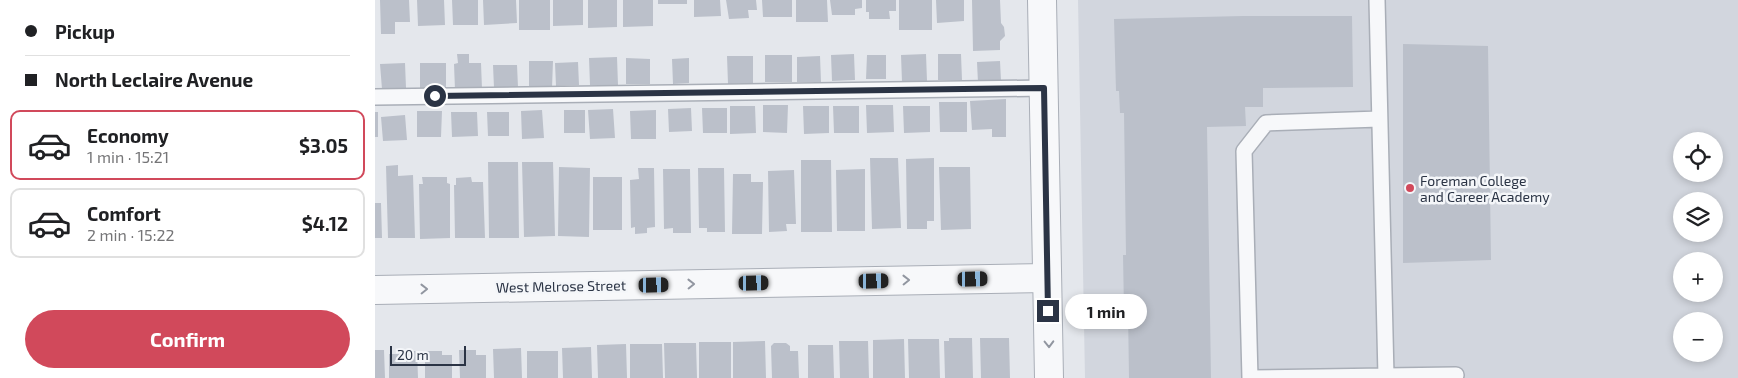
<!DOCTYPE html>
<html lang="en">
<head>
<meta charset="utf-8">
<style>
	:root { --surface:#fff; --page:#f2f2f2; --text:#202124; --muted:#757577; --line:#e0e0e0; --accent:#d1495b }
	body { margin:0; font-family:"Exo 2",sans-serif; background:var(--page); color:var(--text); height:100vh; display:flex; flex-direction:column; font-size:19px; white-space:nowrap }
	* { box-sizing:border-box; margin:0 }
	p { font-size:16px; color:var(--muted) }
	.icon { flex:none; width:28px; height:28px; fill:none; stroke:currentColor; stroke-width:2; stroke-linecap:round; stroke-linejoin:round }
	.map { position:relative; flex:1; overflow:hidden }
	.side { display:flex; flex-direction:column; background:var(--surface); width:375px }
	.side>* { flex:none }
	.top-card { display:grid; align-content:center; height:110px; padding:0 25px; background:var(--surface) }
	.fabs { position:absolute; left:1298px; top:132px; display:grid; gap:10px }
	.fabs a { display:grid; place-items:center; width:50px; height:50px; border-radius:50%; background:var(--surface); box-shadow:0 2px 8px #0003; font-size:25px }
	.scale { position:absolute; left:15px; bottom:12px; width:76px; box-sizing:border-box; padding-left:5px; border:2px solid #2b3445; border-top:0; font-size:14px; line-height:18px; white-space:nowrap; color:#2b3445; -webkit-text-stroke:4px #f4f6f9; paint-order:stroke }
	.end { position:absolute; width:22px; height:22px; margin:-11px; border:6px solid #2b3445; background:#fff; box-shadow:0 0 0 2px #fff }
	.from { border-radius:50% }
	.bubble { position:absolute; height:35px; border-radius:18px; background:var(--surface); box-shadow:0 2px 8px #0003; font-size:16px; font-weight:700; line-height:35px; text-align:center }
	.car { position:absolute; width:15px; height:30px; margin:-15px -8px; border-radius:6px; box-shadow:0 0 4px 1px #0007; background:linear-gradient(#222 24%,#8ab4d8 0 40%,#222 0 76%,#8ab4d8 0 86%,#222 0) }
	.top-card b { display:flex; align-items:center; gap:18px; height:48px; font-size:19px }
	.top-card b+b { border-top:1px solid var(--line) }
	.top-card i { width:12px; height:12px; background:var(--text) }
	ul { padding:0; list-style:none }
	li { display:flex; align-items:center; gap:15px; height:70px; margin:0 10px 8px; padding:0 15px; border:2px solid var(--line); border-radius:10px }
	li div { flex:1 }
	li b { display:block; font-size:19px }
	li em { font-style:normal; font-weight:700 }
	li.on { border-color:var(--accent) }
	li>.icon { width:45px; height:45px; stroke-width:1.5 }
	.primary-button { display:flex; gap:10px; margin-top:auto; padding:10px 25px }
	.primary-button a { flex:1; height:58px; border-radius:30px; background:var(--accent); color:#fff; font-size:20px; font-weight:700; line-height:58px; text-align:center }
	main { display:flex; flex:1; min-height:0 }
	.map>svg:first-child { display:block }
	.built { fill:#d2d6de; fill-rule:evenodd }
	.building { fill:#bbc0ca }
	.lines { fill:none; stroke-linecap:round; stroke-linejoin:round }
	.lane-casing { stroke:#a9aeb7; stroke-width:18 }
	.street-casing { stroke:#a9aeb7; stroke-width:30 }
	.lane { stroke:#f7f8fa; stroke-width:15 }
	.street { stroke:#f7f8fa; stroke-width:28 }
	.oneway { stroke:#9196a0 }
	.route { stroke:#2b3445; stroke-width:6 }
	.poi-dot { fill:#d1495b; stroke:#f4f6f9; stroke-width:2 }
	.labels { text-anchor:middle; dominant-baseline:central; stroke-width:5; stroke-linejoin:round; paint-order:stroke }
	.poi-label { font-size:14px; fill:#2b3445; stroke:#f4f6f9; text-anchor:start }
	.street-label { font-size:14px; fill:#2b3445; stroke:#f4f6f9 }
</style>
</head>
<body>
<main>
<section class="side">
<div class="top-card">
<b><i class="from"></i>Pickup</b>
<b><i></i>North Leclaire Avenue</b>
</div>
<ul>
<li class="on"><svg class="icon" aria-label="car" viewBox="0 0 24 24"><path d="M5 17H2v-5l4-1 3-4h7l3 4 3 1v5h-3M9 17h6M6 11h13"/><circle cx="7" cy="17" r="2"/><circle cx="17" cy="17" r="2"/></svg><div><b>Economy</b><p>1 min · 15:21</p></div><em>$3.05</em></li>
<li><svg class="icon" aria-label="car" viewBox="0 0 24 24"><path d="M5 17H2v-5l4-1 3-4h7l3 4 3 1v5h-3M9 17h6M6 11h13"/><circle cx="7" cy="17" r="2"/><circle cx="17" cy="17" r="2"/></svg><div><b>Comfort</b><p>2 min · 15:22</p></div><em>$4.12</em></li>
</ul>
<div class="primary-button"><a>Confirm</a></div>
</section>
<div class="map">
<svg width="1363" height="378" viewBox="0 0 1363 378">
	<rect width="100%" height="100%" fill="#e4e7ec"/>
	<path class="built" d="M 703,0 L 1363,0 L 1363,378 L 710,378 ZM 1306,141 L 1339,141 L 1339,174 L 1306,174 ZM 1306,201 L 1339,201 L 1339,234 L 1306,234 ZM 1306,261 L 1339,261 L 1339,294 L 1306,294 ZM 1306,321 L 1339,321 L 1339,354 L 1306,354 Z"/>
	<path class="building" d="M 5,0 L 34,0 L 35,22 L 20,22 L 20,34 L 6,34 Z
		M 42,0 L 69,0 L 70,25 L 43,26 Z
		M 77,0 L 103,0 L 103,25 L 78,25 Z
		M 108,0 L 141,0 L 142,23 L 109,25 Z
		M 144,0 L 175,0 L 175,30 L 144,30 Z
		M 178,0 L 208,0 L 208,25 L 178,26 Z
		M 213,0 L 242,0 L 242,27 L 213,28 Z
		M 248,0 L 278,0 L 278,26 L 248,27 Z
		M 283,0 L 312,0 L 312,4 L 283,4 Z
		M 319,0 L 345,0 L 346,16 L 319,17 Z
		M 351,0 L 381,0 L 382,10 L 373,10 L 374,18 L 354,19 Z
		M 387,0 L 417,0 L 417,17 L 388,17 Z
		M 421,0 L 452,0 L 453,22 L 421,22 Z
		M 455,0 L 487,0 L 487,8 L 480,9 L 480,15 L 457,15 Z
		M 491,0 L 521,0 L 521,11 L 514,11 L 515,19 L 494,19 L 494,12 L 491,12 Z
		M 524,0 L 557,0 L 557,30 L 524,30 Z
		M 561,0 L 589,0 L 589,21 L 562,23 Z
		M 597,0 L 625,0 L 626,23 L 629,27 L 630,36 L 625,41 L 625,50 L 598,51 Z
		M 868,16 L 977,16 L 978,87 L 888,88 L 888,107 L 870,107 L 871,126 L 832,127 L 836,378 L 754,378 L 753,310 L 749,310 L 748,255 L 751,255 L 749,113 L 745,113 L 744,91 L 741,91 L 739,19 Z
		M 1028,44 L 1113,46 L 1116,260 L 1028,263 Z
		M 82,54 L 94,54 L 94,63 L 106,63 L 107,89 L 80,90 L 79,64 L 83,63 Z
		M 479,54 L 480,80 L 457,81 L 456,55 Z
		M 551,54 L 552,81 L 527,82 L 526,55 Z
		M 563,54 L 586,54 L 587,80 L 563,80 Z
		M 390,55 L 417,55 L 417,82 L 390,82 Z
		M 492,55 L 511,55 L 511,79 L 491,79 Z
		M 352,56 L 378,56 L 378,83 L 353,84 Z
		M 445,56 L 446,82 L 422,82 L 422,57 Z
		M 242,57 L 243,85 L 215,85 L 214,58 Z
		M 251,58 L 275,59 L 275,84 L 251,84 Z
		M 314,58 L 314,83 L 298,84 L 297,59 Z
		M 154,61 L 178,61 L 177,88 L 154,88 Z
		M 625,61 L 626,81 L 603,83 L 602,62 Z
		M 203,62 L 204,85 L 181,86 L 180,63 Z
		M 30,63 L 31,88 L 7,89 L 5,64 Z
		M 45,63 L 71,63 L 71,89 L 45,90 Z
		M 118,65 L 142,65 L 143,87 L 119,88 Z
		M 631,99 L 631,137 L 617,137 L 617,129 L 597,130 L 595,101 Z
		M 564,102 L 592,102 L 592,132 L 565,132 Z
		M 388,105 L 413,105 L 412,133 L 388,132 Z
		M 491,105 L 518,105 L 519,132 L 492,133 Z
		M 355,106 L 380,106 L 381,133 L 355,134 Z
		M 428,106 L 454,106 L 454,133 L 429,134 Z
		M 458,106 L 484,106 L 484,133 L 459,133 Z
		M 528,106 L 555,106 L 555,132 L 529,133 Z
		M 316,108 L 317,131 L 294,132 L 293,109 Z
		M 327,108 L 352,108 L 352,133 L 328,133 Z
		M 238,109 L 240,138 L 215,139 L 213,110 Z
		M 167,110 L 169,138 L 147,139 L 146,111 Z
		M 189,110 L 210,110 L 210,133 L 189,133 Z
		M 281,110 L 281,139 L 256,139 L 255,111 Z
		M 42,111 L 67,111 L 66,137 L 42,137 Z
		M 0,112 L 3,112 L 3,137 L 0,137 Z
		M 76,112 L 102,112 L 103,136 L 77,137 Z
		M 112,112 L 134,112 L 134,136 L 113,136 Z
		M 30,115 L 32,140 L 8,141 L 6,117 Z
		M 495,158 L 523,158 L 526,228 L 497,229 Z
		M 559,158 L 559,221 L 552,221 L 552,229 L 532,229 L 531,159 Z
		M 426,160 L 456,160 L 457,232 L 426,232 Z
		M 113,162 L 143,162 L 144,238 L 114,238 Z
		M 147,162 L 178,162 L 180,236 L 149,237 Z
		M 23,165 L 23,176 L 38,175 L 40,238 L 13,238 L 11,166 Z
		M 184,167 L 215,168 L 214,237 L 183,236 Z
		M 564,167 L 595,167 L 596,229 L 566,230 Z
		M 263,168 L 279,168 L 280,227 L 272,228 L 272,233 L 260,234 L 260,227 L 256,228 L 255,180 L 264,179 Z
		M 323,168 L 349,168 L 350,232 L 332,232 L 332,228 L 324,228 Z
		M 288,169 L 315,169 L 316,233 L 298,233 L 298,228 L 289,229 Z
		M 490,169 L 490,231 L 462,231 L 461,170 Z
		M 419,170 L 421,224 L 411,224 L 412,231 L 394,232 L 393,171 Z
		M 358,174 L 376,174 L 376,182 L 388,182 L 387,234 L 357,234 Z
		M 47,177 L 72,177 L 72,183 L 75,184 L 75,238 L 45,239 L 44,184 L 48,184 Z
		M 96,177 L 97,182 L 108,182 L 110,238 L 80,238 L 79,185 L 81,185 L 81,178 Z
		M 218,177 L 247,177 L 247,230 L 218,230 Z
		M 0,203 L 6,203 L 7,238 L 0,238 Z
		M 574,338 L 597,338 L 598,378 L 570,378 L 569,341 L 574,341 Z
		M 605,338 L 634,338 L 635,378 L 606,378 Z
		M 529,339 L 530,378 L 498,378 L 498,340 Z
		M 533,339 L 564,339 L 565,378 L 534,378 Z
		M 390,341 L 391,378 L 358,378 L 358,342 Z
		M 464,341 L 493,341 L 494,378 L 465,378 Z
		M 324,342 L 356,342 L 356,378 L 324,378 Z
		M 289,343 L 321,343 L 322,378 L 290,378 Z
		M 399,343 L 411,343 L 415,346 L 415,351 L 423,351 L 424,378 L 397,378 L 396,346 Z
		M 251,344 L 252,378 L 223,378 L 222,345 Z
		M 255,344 L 287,344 L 288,378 L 255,378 Z
		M 433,345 L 458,345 L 459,378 L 433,378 Z
		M 216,347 L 217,378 L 188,378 L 187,348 Z
		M 146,348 L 147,378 L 119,378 L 118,349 Z
		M 0,350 L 9,350 L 10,378 L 0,378 Z
		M 84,350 L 101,350 L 101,355 L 111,355 L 111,378 L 85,378 Z
		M 27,351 L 42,351 L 43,378 L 14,378 L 14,354 L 27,354 Z
		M 50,351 L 67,351 L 67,355 L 77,355 L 77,378 L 50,378 Z
		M 152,351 L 183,351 L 183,378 L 152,378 Z"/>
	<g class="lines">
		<g class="lane-casing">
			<path id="lane" d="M 0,97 L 669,88
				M 1011,376 L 1081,375
				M 875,378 L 869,151 L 891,123 L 1004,119
				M 877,378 L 1011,376 L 1002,0"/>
		</g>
		<g class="street-casing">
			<path id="street" d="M 667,0 L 674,378
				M 0,290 L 672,278"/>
		</g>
		<use href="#lane" class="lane"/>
		<use href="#street" class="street"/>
	</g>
	<defs><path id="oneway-chevron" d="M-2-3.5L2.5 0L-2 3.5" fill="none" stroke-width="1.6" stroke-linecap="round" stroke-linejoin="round" transform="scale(1.25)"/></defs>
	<g class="oneway">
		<use href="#oneway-chevron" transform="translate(531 280) rotate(-1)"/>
		<use href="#oneway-chevron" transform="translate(316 284) rotate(-1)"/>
		<use href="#oneway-chevron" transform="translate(49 289) rotate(-1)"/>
		<use href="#oneway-chevron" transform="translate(674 344) rotate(89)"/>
	</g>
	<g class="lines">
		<path class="route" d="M 60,96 L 669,88 L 673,311"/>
	</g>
	<circle class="poi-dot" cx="1035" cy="188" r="5"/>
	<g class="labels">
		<g class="poi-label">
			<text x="1045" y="180">Foreman College<tspan x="1045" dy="16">and Career Academy</tspan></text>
		</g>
		<g class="street-label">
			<text transform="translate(186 286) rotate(-1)">West Melrose Street</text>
		</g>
	</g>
</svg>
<div class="fabs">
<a><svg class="icon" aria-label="locate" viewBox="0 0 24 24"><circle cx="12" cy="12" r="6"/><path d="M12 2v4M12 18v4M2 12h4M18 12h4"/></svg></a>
<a><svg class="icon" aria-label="layers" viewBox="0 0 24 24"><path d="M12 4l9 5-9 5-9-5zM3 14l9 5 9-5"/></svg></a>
<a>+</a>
<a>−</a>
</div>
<div class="scale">20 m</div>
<i class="end from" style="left:60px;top:96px"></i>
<i class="end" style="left:673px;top:311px"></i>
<div class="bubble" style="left:690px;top:294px;width:82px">1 min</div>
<i class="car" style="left:598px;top:279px;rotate:89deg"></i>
<i class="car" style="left:499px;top:281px;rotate:89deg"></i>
<i class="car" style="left:379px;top:283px;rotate:89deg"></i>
<i class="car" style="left:279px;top:285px;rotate:89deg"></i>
</div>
</main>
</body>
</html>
